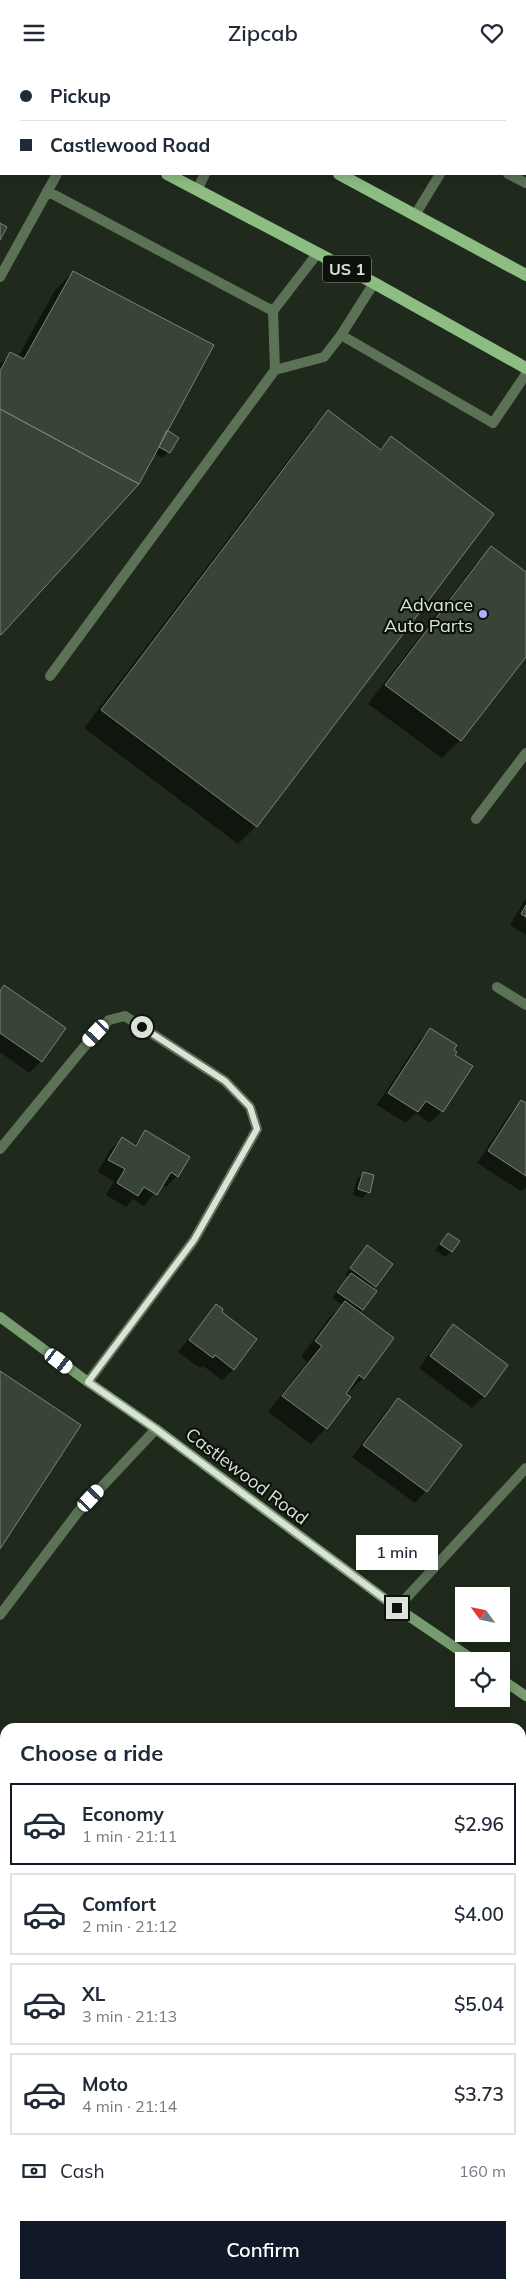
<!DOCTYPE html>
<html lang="en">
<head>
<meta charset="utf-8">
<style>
	:root { --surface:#fff; --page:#f2f2f3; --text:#1f2937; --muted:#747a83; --line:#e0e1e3; --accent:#111827 }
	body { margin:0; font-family:Mulish,sans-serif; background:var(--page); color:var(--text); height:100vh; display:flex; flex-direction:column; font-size:19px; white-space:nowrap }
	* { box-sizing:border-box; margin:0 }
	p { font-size:16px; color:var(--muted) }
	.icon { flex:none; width:28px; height:28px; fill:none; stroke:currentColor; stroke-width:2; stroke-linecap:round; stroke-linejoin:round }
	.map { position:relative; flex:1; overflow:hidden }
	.sheet { position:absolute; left:0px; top:1658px; width:526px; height:566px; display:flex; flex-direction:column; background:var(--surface); border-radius:15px 15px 0 0; box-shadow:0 2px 12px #0003 }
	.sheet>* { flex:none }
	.top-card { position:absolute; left:0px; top:0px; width:526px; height:110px; box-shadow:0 2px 12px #0003; display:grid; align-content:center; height:110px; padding:0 20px; background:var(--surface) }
	.needle { width:32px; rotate:303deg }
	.tools { position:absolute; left:455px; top:1522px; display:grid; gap:10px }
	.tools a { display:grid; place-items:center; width:55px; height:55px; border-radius:0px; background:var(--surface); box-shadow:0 2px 12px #0003; font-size:25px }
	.end { position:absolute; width:22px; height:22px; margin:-11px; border:6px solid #dbe3d9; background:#111; box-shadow:0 0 0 2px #111 }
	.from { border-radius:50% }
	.bubble { position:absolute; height:35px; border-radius:0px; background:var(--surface); box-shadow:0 2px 12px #0003; font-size:16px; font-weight:600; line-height:35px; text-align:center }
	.car { position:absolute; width:15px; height:30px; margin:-15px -8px; border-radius:6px; box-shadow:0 0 4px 1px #0007; background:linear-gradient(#fff 24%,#345 0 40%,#fff 0 76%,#345 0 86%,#fff 0) }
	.top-card b { display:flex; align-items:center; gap:18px; height:48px; font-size:19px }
	.top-card b+b { border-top:1px solid var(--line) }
	.top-card i { width:12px; height:12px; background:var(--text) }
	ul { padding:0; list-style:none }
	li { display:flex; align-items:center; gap:15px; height:82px; margin:0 10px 8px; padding:0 10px; border:2px solid var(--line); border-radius:0px }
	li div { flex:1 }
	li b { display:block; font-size:19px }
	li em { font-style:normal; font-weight:600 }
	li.selected { border-color:var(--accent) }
	li>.icon { width:45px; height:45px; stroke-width:1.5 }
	h2 { padding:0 20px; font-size:22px; line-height:60px }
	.pay { display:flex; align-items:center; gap:12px; height:55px; padding:0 20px; font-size:19px }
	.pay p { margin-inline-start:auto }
	.primary-button { display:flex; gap:10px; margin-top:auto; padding:10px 20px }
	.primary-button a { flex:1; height:58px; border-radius:0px; background:var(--accent); color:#fff; font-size:20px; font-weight:600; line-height:58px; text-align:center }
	header { display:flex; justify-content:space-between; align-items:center; height:65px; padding:0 20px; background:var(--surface); font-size:22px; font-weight:600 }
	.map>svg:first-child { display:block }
	.shadow { fill:#0007 }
	.building { fill:#384435; stroke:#798675 }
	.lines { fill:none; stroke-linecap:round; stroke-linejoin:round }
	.lane { stroke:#5b7256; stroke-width:10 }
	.street { stroke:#5b7256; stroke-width:10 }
	.secondary { stroke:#789c70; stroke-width:10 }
	.primary { stroke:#8ebd83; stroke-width:12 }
	.route { stroke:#dbe3d9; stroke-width:6 }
	.poi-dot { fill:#b6acf8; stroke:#0c110b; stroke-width:2 }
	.labels { text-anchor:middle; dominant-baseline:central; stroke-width:4.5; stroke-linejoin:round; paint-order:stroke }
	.shield { fill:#0c110b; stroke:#9da49b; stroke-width:1 }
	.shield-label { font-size:16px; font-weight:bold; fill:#dbe3d9 }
	.poi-label { font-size:18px; fill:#dbe3d9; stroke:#0c110b; text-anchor:end }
	.street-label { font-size:18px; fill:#dbe3d9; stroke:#0c110b }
</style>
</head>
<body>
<header><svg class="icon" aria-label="menu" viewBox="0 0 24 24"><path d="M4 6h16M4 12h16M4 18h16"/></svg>Zipcab<svg class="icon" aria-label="heart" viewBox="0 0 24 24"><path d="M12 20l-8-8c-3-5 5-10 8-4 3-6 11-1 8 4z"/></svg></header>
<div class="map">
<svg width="526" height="2223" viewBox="0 0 526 2223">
	<rect width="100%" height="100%" fill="#1f2a1c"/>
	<path class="shadow" d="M 470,0 L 526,0 L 526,78 L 525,1 Z
		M 73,207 L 166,366 L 177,373 L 163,393 L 154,388 L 138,418 L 0,569 L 0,299 L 11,288 L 18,292 L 55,225 Z
		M 328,347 L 379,385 L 392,372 L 256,761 L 238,779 L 84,663 L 311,365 Z
		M 491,483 L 526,508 L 526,589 L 460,675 L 442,693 L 368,639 L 474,501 Z
		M 526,833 L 526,870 L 510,860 Z
		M 4,922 L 41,996 L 29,1008 L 0,987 L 0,926 Z
		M 430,964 L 452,986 L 453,990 L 471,1002 L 442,1046 L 430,1058 L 415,1048 L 406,1058 L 377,1040 L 419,976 Z
		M 521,1037 L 526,1040 L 526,1122 L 521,1126 L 477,1098 L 510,1048 Z
		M 146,1067 L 177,1111 L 166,1122 L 161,1120 L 144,1141 L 133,1134 L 126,1142 L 106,1130 L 114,1116 L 98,1107 L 110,1085 L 122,1074 L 133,1081 Z
		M 363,1108 L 368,1127 L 362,1133 L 353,1130 L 357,1114 Z
		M 448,1170 L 451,1187 L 445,1192 L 435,1185 Z
		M 367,1182 L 375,1221 L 359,1248 L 392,1273 L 363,1313 L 346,1330 L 326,1363 L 311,1379 L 268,1347 L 307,1297 L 301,1292 L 329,1253 L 342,1240 L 332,1233 L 348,1212 L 345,1210 Z
		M 217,1240 L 220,1247 L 234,1304 L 222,1315 L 203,1301 L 200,1303 L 178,1287 Z
		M 453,1261 L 506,1300 L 484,1331 L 472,1343 L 419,1303 L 441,1273 Z
		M 398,1334 L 426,1426 L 415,1438 L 352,1392 L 386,1346 Z
		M 5,1994 L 5,2009 L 0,2005 L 0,2001 Z
		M 5,2058 L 5,2092 L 0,2088 L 0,2065 Z
		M 526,2097 L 526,2223 L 443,2223 L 446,2219 L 521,2219 L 521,2105 Z"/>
	<path class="building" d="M 477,0 L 526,0 L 526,50 L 525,1 Z
		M 0,158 L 7,162 L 0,175 Z
		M 73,206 L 214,280 L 139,419 L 0,344 L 0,306 L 10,287 L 24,294 Z
		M 0,344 L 139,419 L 1,570 L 0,569 Z
		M 328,345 L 381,385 L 391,371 L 494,449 L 257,762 L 101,645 Z
		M 167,365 L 179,373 L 170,388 L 159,382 Z
		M 491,481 L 526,507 L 526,592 L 461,676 L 385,620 Z
		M 526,840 L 526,852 L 521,849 Z
		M 4,920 L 66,963 L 42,997 L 0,968 L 0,926 Z
		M 430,963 L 457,980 L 454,985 L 457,987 L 455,990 L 473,1001 L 443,1047 L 426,1036 L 418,1047 L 388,1028 Z
		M 521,1035 L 526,1038 L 526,1111 L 488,1086 Z
		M 145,1065 L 190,1092 L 178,1112 L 171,1107 L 157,1130 L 144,1122 L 138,1131 L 117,1118 L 125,1104 L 108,1095 L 122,1072 L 136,1081 Z
		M 363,1107 L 374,1110 L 370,1128 L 358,1124 Z
		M 448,1168 L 460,1176 L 452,1187 L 440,1179 Z
		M 367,1180 L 393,1199 L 376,1222 L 350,1203 Z
		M 351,1208 L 377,1226 L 363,1245 L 337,1227 Z
		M 345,1236 L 394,1273 L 364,1314 L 359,1310 L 346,1329 L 351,1332 L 327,1364 L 282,1331 L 322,1281 L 315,1276 Z
		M 216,1239 L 223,1244 L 222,1247 L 257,1274 L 234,1305 L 215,1290 L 213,1293 L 189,1275 Z
		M 453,1259 L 508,1300 L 485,1332 L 430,1291 Z
		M 0,1306 L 81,1360 L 0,1484 Z
		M 398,1333 L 462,1380 L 427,1427 L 363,1380 Z
		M 526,2104 L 526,2223 L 448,2223 L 451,2219 L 521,2219 L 521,2112 Z"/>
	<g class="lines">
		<path class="lane" d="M 508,109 L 526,118
			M 47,126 L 273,246
			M 415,150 L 440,109
			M 0,212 L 57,109
			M 341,270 L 493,358 L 526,309
			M 275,305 L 324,292 L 341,270 L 374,218
			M 50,611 L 275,305 L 273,246 L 317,189
			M 476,754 L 526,688
			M 0,1084 L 84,982 L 109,955 L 125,951 L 225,1016 L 250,1042 L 257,1064 L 194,1175 L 88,1317
			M 0,1550 L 78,1447 L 156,1364
			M 521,2012 L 526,2005
			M 1,2173 L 5,2174
			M 278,2219 L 304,2223
			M 385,2223 L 388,2219"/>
		<path class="street" d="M 265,1 L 265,0
			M 197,125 L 205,109
			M 497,922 L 526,940
			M 397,1543 L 526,1403"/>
		<path class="secondary" d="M 0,1252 L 88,1317 L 156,1364 L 397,1543 L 475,1596
			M 501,1614 L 526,1631"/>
		<path class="primary" d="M 137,0 L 139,1
			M 0,19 L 1,19
			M 167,109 L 374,218 L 526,303
			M 339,109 L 526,210"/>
	</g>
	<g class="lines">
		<path class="route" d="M 142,962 L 225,1016 L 250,1042 L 257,1064 L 194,1175 L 88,1317 L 156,1364 L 397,1543"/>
	</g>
	<circle class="poi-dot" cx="483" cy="549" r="5"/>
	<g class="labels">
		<rect class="shield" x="323" y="190.5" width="48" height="27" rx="4"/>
		<g class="shield-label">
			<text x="347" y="204">US 1</text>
		</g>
		<g class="poi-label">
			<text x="473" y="539">Advance<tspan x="473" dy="21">Auto Parts</tspan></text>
		</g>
		<g class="street-label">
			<text transform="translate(247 1411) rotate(37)">Castlewood Road</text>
		</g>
	</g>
</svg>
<div class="tools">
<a><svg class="needle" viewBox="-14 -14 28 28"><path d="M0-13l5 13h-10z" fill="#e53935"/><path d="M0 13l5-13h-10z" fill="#747a83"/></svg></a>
<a><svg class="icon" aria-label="locate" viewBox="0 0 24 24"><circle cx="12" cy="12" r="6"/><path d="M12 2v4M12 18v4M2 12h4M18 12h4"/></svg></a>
</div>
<i class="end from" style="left:142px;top:962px"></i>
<i class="end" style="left:397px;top:1543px"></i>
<div class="bubble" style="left:356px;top:1470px;width:82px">1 min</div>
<i class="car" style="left:96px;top:968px;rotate:223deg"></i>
<i class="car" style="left:59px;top:1296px;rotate:127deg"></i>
<i class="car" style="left:91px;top:1433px;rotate:43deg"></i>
<div class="top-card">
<b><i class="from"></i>Pickup</b>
<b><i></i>Castlewood Road</b>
</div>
<section class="sheet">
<h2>Choose a ride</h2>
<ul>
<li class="selected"><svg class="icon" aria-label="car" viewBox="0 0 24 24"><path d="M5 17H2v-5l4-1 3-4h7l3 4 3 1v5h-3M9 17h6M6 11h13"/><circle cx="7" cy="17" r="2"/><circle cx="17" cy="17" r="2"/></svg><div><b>Economy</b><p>1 min · 21:11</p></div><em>$2.96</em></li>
<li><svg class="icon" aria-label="car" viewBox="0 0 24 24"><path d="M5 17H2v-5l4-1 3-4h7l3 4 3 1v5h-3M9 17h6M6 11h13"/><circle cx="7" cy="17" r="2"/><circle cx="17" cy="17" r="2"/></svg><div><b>Comfort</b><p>2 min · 21:12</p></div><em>$4.00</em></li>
<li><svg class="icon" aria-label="car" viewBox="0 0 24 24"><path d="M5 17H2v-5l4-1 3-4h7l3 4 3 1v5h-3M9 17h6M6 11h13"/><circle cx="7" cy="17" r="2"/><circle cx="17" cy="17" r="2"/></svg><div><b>XL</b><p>3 min · 21:13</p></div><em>$5.04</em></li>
<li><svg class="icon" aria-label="car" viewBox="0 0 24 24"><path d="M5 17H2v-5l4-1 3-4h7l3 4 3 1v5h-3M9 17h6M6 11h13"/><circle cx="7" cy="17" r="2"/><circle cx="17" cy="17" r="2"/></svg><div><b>Moto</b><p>4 min · 21:14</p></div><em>$3.73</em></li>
</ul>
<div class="pay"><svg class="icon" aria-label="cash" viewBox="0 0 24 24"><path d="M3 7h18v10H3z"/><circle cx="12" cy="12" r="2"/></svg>Cash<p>160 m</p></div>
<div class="primary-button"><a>Confirm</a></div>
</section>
</div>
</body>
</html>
